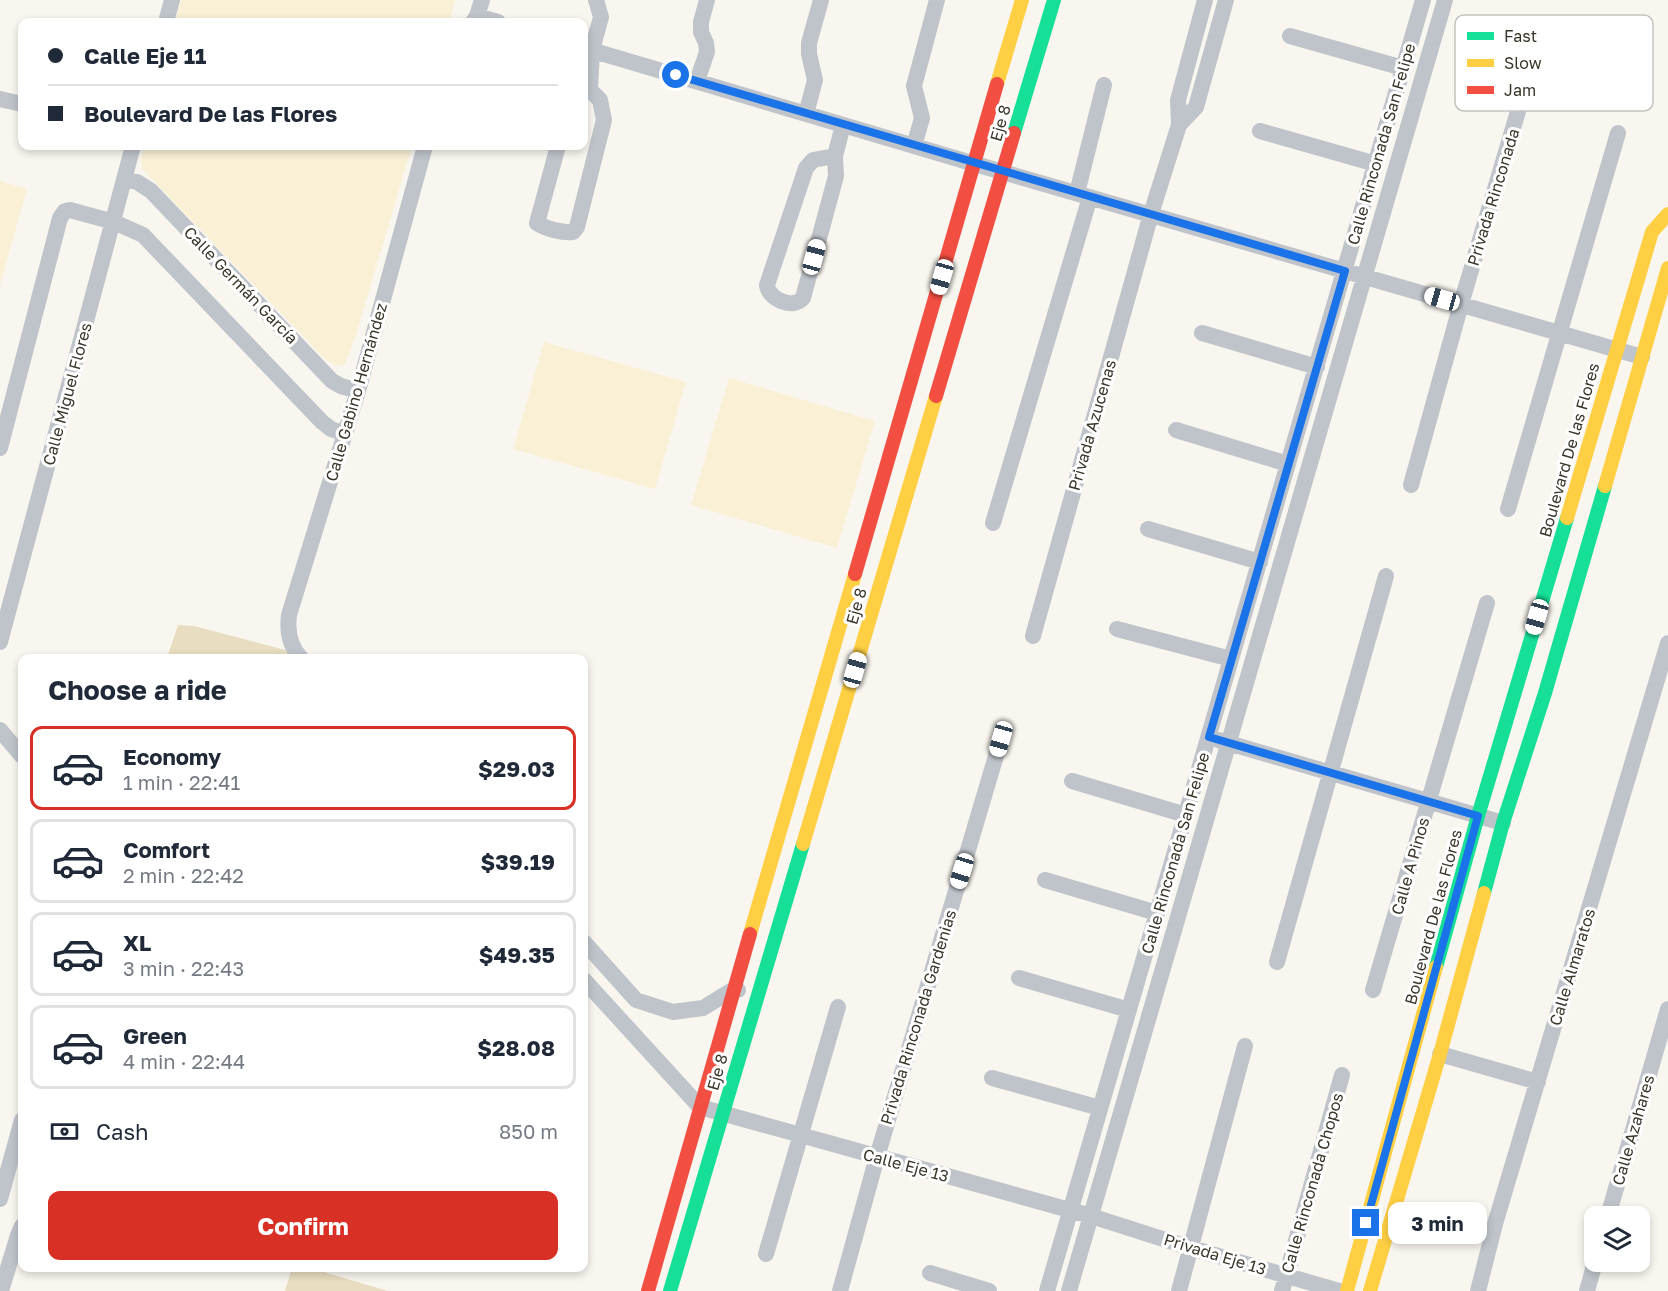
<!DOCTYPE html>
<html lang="en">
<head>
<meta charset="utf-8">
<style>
	:root { --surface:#fff; --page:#f6f6f7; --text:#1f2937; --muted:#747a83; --line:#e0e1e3; --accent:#d93025 }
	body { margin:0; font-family:"Golos Text",sans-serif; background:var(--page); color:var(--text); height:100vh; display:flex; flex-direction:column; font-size:22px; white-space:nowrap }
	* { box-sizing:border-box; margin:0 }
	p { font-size:20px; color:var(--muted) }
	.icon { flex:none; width:33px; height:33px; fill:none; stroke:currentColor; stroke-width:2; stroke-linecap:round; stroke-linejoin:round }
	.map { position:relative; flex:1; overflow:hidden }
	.sheet { position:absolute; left:18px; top:654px; width:570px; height:618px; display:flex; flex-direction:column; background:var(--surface); border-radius:12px; box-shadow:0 3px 9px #0003 }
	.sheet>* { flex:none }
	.guide { position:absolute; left:18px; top:18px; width:570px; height:132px; border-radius:12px; box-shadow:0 3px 9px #0003; display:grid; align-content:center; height:132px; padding:0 30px; background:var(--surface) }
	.tools { position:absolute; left:1584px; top:1206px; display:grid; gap:12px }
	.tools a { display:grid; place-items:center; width:66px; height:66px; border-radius:12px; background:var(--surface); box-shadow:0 3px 9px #0003; font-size:30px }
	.end { position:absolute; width:27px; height:27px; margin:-14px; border:8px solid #1a73e8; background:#fff; box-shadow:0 0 0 3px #fff }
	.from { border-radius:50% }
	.bubble { position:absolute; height:42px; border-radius:12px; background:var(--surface); box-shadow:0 3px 9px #0003; font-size:20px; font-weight:700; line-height:42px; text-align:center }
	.car { position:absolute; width:18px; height:36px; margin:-18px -9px; border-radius:8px; box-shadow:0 0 4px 2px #0007; background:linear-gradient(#fff 24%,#345 0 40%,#fff 0 76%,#345 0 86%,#fff 0) }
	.guide b { display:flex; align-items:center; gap:21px; height:57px; font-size:22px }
	.guide b+b { border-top:2px solid var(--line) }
	.guide i { width:15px; height:15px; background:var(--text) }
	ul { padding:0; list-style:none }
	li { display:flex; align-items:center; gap:18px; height:84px; margin:0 12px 9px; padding:0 18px; border:3px solid var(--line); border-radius:12px }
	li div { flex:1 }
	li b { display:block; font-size:22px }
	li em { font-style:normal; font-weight:700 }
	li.selected { border-color:var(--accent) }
	li>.icon { width:54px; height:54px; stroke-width:1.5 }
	h2 { padding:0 30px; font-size:27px; line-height:72px }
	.pay { display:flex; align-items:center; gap:15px; height:66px; padding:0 30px; font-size:22px }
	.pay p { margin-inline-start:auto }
	.button { display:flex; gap:12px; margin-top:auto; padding:12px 30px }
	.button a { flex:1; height:69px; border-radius:12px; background:var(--accent); color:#fff; font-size:24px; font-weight:700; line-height:69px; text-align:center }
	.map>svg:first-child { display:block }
	.built { fill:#faf0d6 }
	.green { fill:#e8ddc0 }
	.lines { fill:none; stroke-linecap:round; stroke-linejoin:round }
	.street { stroke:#bfc4cb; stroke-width:16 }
	.fast { stroke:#16e098; stroke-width:14 }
	.slow { stroke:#ffcf43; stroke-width:14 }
	.jam { stroke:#f24e42; stroke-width:14 }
	.route { stroke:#1a73e8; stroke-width:8 }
	.labels { text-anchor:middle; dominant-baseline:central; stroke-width:6; stroke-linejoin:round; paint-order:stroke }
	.street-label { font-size:16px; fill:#3b362a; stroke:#fff }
	.key { fill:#fff; stroke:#c4c3bf; stroke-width:1.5 }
	.key-label { font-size:16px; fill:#3b362a }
</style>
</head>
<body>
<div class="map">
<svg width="1668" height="1291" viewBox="0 0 1668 1291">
	<rect width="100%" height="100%" fill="#f9f6ef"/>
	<path class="built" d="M 181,0 L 455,0 L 449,22 L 175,22 Z
		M 144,146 L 412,146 L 355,338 L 345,364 L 336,366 L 324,358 L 143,170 L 141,158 Z
		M 0,181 L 27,189 L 0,285 Z
		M 544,342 L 686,382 L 655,489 L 513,449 Z
		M 729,378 L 875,421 L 837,548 L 691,505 Z"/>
	<path class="green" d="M 178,625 L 194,626 L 285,650 L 293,658 L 167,658 Z
		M 292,1268 L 310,1268 L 388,1291 L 285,1291 Z"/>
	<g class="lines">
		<path class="street" d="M 477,16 L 498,22
			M 166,22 L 172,0
			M 473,22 L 477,16 L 482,0
			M 1290,36 L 1403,68
			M 584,48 L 975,164 L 1642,357
			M 697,81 L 707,52 L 706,43 L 701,32 L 701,22 L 707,0
			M 0,99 L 22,104
			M 806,114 L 815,80 L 809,54 L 809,43 L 821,0
			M 1179,125 L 1196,107 L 1226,0
			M 1260,131 L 1376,164
			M 558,146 L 537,223 C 546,229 562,233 573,232 L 577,227 L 604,120 L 600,100 L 590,90 L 592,50 L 601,17 L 596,0
			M 914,146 L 922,118 L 914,86 L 937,0
			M 835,156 L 813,160 L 806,168 L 767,285 C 768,299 793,310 803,298 L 836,176 L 835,156 L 843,125
			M 124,179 L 137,182 L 151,191 L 332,381 L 341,386 L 358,391
			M 1077,193 L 1104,85
			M 1202,333 L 1317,367
			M 1176,430 L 1288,464
			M 0,448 L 60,218 L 65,211 L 70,210 L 114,222 L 143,235 L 322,422 L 331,429 L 345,434
			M 1411,485 L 1461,304 L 1524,91
			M 1508,509 L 1618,133
			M 993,523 L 1090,197
			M 1148,529 L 1260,562
			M 1117,629 L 1231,659
			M 1033,636 L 1151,214 L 1179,125 L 1178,100 L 1205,0
			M 0,642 L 133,146
			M 301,658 C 290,647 287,631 289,615 L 358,391 L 425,146
			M 0,730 L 22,756
			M 1218,740 L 1503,823
			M 1072,781 L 1186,815
			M 1045,880 L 1157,913
			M 584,942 L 636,1000 L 673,1012 L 703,1008 L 734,989 L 738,990
			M 1277,962 L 1386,576
			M 1019,978 L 1129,1010
			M 584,980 L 700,1107 L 1091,1216 L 1191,1248 L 1339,1291
			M 1373,990 L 1487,603
			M 1440,1054 L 1538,1082
			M 992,1078 L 1100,1108
			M 0,1199 L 22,1120
			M 1608,1216 L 1668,1009
			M 766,1254 L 838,1007
			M 930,1273 L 989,1291
			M 1,1291 L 18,1235 L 22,1226
			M 840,1291 L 877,1157 L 1001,739
			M 1047,1291 L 1423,0
			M 1069,1291 L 1445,0
			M 1179,1291 L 1245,1046
			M 1282,1291 L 1342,1075
			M 1478,1291 L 1495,1224 L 1668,643
			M 1587,1291 L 1595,1262"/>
		<path class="fast" d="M 1014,133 L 1054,0
			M 1484,893 L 1503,823 L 1545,693 L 1605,486
			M 1436,967 L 1478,816 L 1567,518
			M 670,1291 L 803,844"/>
		<path class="slow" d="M 997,84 L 1022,0
			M 1605,486 L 1668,268
			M 1567,518 L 1652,232 L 1668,214
			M 803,844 L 936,396
			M 750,934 L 855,574
			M 1347,1291 L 1436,967
			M 1370,1291 L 1440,1054 L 1484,893"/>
		<path class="jam" d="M 936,396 L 1014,133
			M 855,574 L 997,84
			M 648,1291 L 750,934"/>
	</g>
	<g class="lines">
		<path class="route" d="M 676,75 L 1345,271 L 1209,737 L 1478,816 L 1366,1223"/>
	</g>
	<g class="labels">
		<g class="street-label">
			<text transform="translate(1000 123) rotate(-74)">Eje 8</text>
			<text transform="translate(1381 144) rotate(-74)">Calle Rinconada San Felipe</text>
			<text transform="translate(1493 197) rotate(-73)">Privada Rinconada</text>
			<text transform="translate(241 285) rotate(46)">Calle Germán García</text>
			<text transform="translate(356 392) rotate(-74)">Calle Gabino Hernández</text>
			<text transform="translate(67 394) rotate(-75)">Calle Miguel Flores</text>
			<text transform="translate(1092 425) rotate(-74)">Privada Azucenas</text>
			<text transform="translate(1569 450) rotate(-74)">Boulevard De las Flores</text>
			<text transform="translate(856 606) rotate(-74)">Eje 8</text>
			<text transform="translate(1175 853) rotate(-74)">Calle Rinconada San Felipe</text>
			<text transform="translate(1410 866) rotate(-74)">Calle A Pinos</text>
			<text transform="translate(1433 917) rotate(-75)">Boulevard De las Flores</text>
			<text transform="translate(1572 967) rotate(-73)">Calle Almaratos</text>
			<text transform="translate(918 1017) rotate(-73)">Privada Rinconada Gardenias</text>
			<text transform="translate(717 1072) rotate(-74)">Eje 8</text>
			<text transform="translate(1633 1130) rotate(-74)">Calle Azahares</text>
			<text transform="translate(906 1165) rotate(15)">Calle Eje 13</text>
			<text transform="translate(1312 1183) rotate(-74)">Calle Rinconada Chopos</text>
			<text transform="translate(1215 1254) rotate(17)">Privada Eje 13</text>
		</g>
	</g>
	<rect x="1455" y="15" width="198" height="96" rx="9" class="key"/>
	<rect x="1467" y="32" width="27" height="8" fill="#16e098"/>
	<rect x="1467" y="59" width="27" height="8" fill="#ffcf43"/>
	<rect x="1467" y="86" width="27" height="8" fill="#f24e42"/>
	<g class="key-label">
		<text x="1504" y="42">Fast</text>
		<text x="1504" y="69">Slow</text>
		<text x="1504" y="96">Jam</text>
	</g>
</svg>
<div class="tools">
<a><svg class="icon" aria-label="layers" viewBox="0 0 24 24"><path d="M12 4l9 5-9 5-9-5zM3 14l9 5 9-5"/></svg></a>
</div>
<i class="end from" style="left:676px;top:75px"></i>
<i class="end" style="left:1366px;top:1223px"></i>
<div class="bubble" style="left:1388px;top:1202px;width:99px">3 min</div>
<i class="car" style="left:814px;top:257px;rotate:15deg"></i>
<i class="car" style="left:942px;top:277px;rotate:196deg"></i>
<i class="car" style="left:1442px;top:299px;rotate:286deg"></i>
<i class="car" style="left:1537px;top:617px;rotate:196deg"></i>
<i class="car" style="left:855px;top:670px;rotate:16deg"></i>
<i class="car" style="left:1001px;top:739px;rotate:196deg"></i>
<i class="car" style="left:962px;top:871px;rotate:197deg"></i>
<div class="guide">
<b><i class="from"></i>Calle Eje 11</b>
<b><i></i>Boulevard De las Flores</b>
</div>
<section class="sheet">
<h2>Choose a ride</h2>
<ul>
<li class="selected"><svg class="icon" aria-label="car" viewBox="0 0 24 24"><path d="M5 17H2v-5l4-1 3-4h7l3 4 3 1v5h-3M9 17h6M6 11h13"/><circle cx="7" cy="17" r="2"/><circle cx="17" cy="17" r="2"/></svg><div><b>Economy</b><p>1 min · 22:41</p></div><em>$29.03</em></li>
<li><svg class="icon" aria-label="car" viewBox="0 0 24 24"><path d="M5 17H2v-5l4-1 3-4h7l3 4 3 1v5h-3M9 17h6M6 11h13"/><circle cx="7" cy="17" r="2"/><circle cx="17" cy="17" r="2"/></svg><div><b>Comfort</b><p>2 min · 22:42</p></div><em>$39.19</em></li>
<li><svg class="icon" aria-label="car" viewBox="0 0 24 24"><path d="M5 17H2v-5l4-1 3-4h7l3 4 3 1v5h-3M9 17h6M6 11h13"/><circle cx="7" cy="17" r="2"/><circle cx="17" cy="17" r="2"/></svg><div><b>XL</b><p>3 min · 22:43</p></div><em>$49.35</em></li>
<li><svg class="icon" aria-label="car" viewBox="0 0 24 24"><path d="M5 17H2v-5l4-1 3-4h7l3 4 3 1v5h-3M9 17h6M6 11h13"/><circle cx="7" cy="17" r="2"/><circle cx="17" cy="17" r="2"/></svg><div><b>Green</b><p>4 min · 22:44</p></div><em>$28.08</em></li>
</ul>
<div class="pay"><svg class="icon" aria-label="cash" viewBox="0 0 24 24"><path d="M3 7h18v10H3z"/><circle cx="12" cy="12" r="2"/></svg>Cash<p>850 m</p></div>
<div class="button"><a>Confirm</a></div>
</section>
</div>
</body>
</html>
